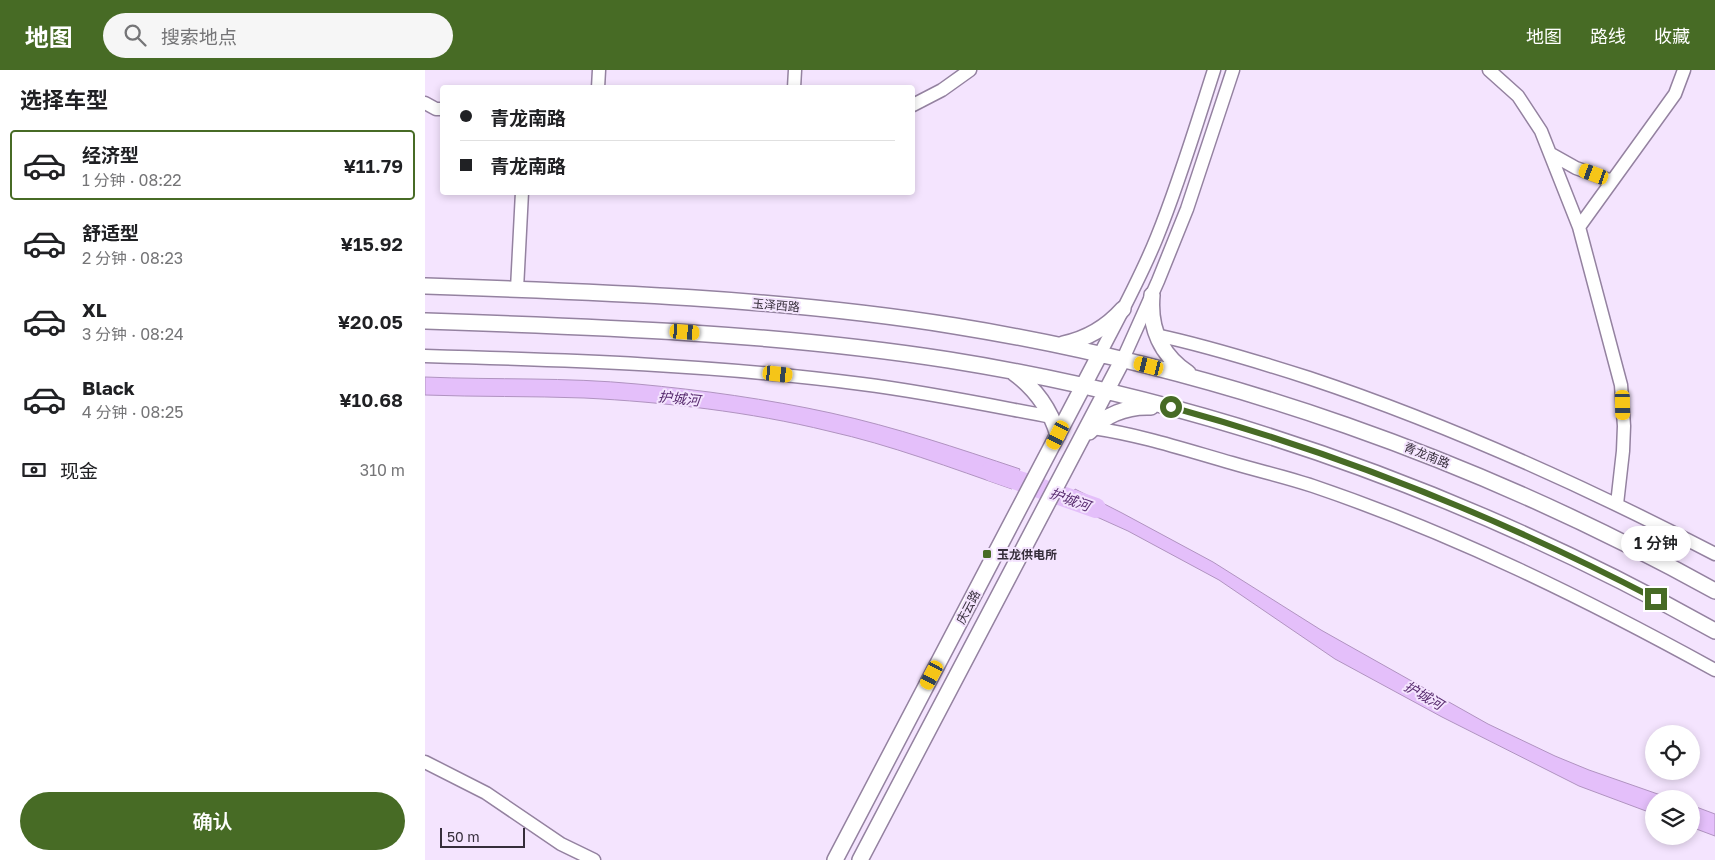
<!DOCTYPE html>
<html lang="zh">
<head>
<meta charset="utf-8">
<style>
	:root { --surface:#fff; --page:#f6f6f6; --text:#202124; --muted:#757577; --line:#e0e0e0; --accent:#476b25 }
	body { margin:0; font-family:"Golos Text","Noto Sans SC",sans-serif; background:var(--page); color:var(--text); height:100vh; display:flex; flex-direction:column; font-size:19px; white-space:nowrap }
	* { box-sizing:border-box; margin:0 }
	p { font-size:16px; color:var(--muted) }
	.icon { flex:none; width:28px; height:28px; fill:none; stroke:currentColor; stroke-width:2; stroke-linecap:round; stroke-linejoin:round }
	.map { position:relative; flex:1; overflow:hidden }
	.details { display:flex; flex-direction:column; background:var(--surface); width:425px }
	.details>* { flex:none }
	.guide { position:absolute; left:15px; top:15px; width:475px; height:110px; border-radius:5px; box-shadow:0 2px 8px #0003; display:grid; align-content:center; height:110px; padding:0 20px; background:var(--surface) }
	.controls { position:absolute; left:1220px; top:655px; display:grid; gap:10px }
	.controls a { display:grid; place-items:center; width:55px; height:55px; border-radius:50%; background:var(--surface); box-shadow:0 2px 8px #0003; font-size:25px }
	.scale { position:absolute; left:15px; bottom:12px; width:85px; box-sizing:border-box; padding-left:5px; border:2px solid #352d3a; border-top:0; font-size:14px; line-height:18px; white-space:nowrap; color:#352d3a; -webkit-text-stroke:4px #f4e4fe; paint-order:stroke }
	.end { position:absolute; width:22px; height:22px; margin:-11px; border:6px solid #476b25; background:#fff; box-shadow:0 0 0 2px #fff }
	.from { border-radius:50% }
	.bubble { position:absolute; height:35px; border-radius:18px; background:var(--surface); box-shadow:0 2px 8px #0003; font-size:16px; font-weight:600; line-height:35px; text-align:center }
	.car { position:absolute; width:15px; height:30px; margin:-15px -8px; border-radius:6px; box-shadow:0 0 4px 1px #0007; background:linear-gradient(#f5c518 24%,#345 0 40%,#f5c518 0 76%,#345 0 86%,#f5c518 0) }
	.guide b { display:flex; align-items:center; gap:18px; height:48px; font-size:19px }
	.guide b+b { border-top:1px solid var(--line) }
	.guide i { width:12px; height:12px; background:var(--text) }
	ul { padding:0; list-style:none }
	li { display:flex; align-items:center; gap:15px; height:70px; margin:0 10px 8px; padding:0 10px; border:2px solid transparent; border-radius:5px }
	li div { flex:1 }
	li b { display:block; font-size:19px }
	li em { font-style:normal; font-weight:600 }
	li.on { border-color:var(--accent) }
	li>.icon { width:45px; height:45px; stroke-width:1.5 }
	h2 { padding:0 20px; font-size:22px; line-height:60px }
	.pay { display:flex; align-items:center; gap:12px; height:55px; padding:0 20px; font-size:19px }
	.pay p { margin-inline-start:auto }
	.cta { display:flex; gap:10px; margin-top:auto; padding:10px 20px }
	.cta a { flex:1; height:58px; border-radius:30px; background:var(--accent); color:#fff; font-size:20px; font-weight:600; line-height:58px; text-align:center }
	header { display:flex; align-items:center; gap:30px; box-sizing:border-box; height:70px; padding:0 25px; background:var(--accent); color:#fff }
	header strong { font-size:24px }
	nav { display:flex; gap:28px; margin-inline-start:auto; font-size:18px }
	.search { width:350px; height:45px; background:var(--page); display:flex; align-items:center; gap:12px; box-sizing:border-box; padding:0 18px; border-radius:28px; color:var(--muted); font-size:19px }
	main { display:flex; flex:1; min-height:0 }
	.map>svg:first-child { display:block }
	.water { fill:#e4bffa; stroke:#b093c0 }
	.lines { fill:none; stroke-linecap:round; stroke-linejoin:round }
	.river { stroke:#e4bffa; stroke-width:20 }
	.minor-casing { stroke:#9482a0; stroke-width:15 }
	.major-casing { stroke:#9482a0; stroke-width:18 }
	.minor { stroke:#fff; stroke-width:12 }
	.major { stroke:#fff; stroke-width:15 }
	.route { stroke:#476b25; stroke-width:6 }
	.poi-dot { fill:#476b25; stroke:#f4e4fe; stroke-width:2 }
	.labels { text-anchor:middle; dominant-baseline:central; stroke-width:4; stroke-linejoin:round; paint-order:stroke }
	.street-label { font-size:12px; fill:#352d3a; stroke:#f4e4fe }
	.poi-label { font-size:12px; font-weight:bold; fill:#352d3a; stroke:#f4e4fe; text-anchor:start }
	.water-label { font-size:14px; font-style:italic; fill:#572a6e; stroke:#f4e4fe }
</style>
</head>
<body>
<header>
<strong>地图</strong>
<div class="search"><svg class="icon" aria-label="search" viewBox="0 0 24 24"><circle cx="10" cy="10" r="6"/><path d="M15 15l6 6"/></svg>搜索地点</div>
<nav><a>地图</a><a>路线</a><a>收藏</a></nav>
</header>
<main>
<section class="details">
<h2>选择车型</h2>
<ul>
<li class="on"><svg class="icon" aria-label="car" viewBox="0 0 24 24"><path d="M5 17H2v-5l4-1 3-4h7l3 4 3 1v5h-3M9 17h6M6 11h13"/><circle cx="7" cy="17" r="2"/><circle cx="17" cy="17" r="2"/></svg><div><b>经济型</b><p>1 分钟 · 08:22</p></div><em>¥11.79</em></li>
<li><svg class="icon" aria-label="car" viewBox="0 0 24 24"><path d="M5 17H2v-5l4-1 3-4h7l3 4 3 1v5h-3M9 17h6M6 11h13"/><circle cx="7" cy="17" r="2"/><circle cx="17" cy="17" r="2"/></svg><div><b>舒适型</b><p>2 分钟 · 08:23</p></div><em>¥15.92</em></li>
<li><svg class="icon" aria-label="car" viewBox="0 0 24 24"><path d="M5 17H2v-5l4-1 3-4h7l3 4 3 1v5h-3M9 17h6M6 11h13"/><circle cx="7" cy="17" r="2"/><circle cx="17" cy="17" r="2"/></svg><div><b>XL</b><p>3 分钟 · 08:24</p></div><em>¥20.05</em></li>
<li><svg class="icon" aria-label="car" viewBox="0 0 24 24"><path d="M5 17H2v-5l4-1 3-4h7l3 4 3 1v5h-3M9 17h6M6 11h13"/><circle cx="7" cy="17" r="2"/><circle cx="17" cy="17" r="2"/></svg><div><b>Black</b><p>4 分钟 · 08:25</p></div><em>¥10.68</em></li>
</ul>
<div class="pay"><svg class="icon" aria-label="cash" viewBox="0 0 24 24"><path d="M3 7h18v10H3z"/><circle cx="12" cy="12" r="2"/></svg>现金<p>310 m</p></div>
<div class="cta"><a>确认</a></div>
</section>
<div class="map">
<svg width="1290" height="790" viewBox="0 0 1290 790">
	<rect width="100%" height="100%" fill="#f4e4fe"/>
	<path class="water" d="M 0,307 C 71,310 141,307 212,314 C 277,320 342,329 406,343 C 470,357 532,378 595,399 L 587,419 C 526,398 466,375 403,361 C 326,342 239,332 159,328 C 106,326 53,327 0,325 Z
		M 650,419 L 697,443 L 788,492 L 896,560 L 1063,654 L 1130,686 L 1164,700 L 1247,729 L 1229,729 L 1229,744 L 1154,716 L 1017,647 L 910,589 L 794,510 L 703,461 L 643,434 Z
		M 1266,735 L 1290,744 L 1290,766 L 1266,757 Z"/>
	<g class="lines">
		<path class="river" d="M 566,401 L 671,438"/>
		<g class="minor-casing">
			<path id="minor" d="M 1064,0 L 1093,26 L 1116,61 L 1154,157 L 1196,315 L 1199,356 L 1198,381 L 1192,434
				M 173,18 L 174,0
				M 369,18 L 370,0
				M 0,33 L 11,39 L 18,39
				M 488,35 L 517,20 L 545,0
				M 1126,84 L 1151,98 L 1187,111
				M 1154,157 L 1250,24 L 1259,0
				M 92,219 L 97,122
				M 731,265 C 783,276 834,292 884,308 C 1025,355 1159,416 1290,484
				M 675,284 C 695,245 716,207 732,167 C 754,113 771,56 789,0
				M 0,286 C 146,290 292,295 437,314 C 501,322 563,335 627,347
				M 698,289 L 733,211 L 762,139 L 808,0
				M 668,358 C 716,365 761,380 807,393 C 834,401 861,407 888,416 C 1027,463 1161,529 1290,600
				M 0,692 L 61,723 L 136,774 L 169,790"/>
		</g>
		<g class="major-casing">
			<path id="major" d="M 0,216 C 177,222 355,228 530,256 C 797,299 1054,390 1290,521
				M 727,225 C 724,258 736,285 763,303
				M 0,251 C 175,257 351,263 524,290 C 794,333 1052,428 1290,561
				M 638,274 C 662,269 682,257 698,239
				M 589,303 C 611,319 625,339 633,365
				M 664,362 C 680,345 702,336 726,337
				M 410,790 L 675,284
				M 435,790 L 698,289"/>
		</g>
		<use href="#minor" class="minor"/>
		<use href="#major" class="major"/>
	</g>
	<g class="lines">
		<path class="route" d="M 746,337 C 914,383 1076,448 1231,529"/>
	</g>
	<rect class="poi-dot" x="557" y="479" width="10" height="10" rx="2.5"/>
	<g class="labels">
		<g class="street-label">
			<text transform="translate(351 235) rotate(5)">玉泽西路</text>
			<text transform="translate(1002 385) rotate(22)">青龙南路</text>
			<text transform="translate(543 537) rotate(-62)">庆云路</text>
		</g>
		<g class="poi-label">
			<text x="572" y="484">玉龙供电所</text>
		</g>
		<g class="water-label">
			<text transform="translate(254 328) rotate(6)">护城河</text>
			<text transform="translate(645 429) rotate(20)">护城河</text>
			<text transform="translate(999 625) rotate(30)">护城河</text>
		</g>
	</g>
</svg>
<div class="controls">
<a><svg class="icon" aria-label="locate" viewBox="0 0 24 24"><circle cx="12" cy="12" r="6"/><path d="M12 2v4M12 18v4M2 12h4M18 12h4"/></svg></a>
<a><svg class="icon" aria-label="layers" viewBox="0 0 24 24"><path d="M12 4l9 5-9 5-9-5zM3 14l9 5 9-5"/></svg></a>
</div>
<div class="scale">50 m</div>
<i class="end from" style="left:746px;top:337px"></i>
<i class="end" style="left:1231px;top:529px"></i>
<div class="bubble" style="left:1196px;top:456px;width:70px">1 分钟</div>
<i class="car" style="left:1169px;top:104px;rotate:290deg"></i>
<i class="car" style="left:260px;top:262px;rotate:94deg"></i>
<i class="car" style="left:724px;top:296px;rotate:284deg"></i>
<i class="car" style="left:353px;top:304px;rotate:96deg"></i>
<i class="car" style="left:1198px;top:335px;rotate:179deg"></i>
<i class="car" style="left:633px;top:365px;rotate:207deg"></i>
<i class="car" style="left:507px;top:605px;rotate:208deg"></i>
<div class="guide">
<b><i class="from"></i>青龙南路</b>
<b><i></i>青龙南路</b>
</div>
</div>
</main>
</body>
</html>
